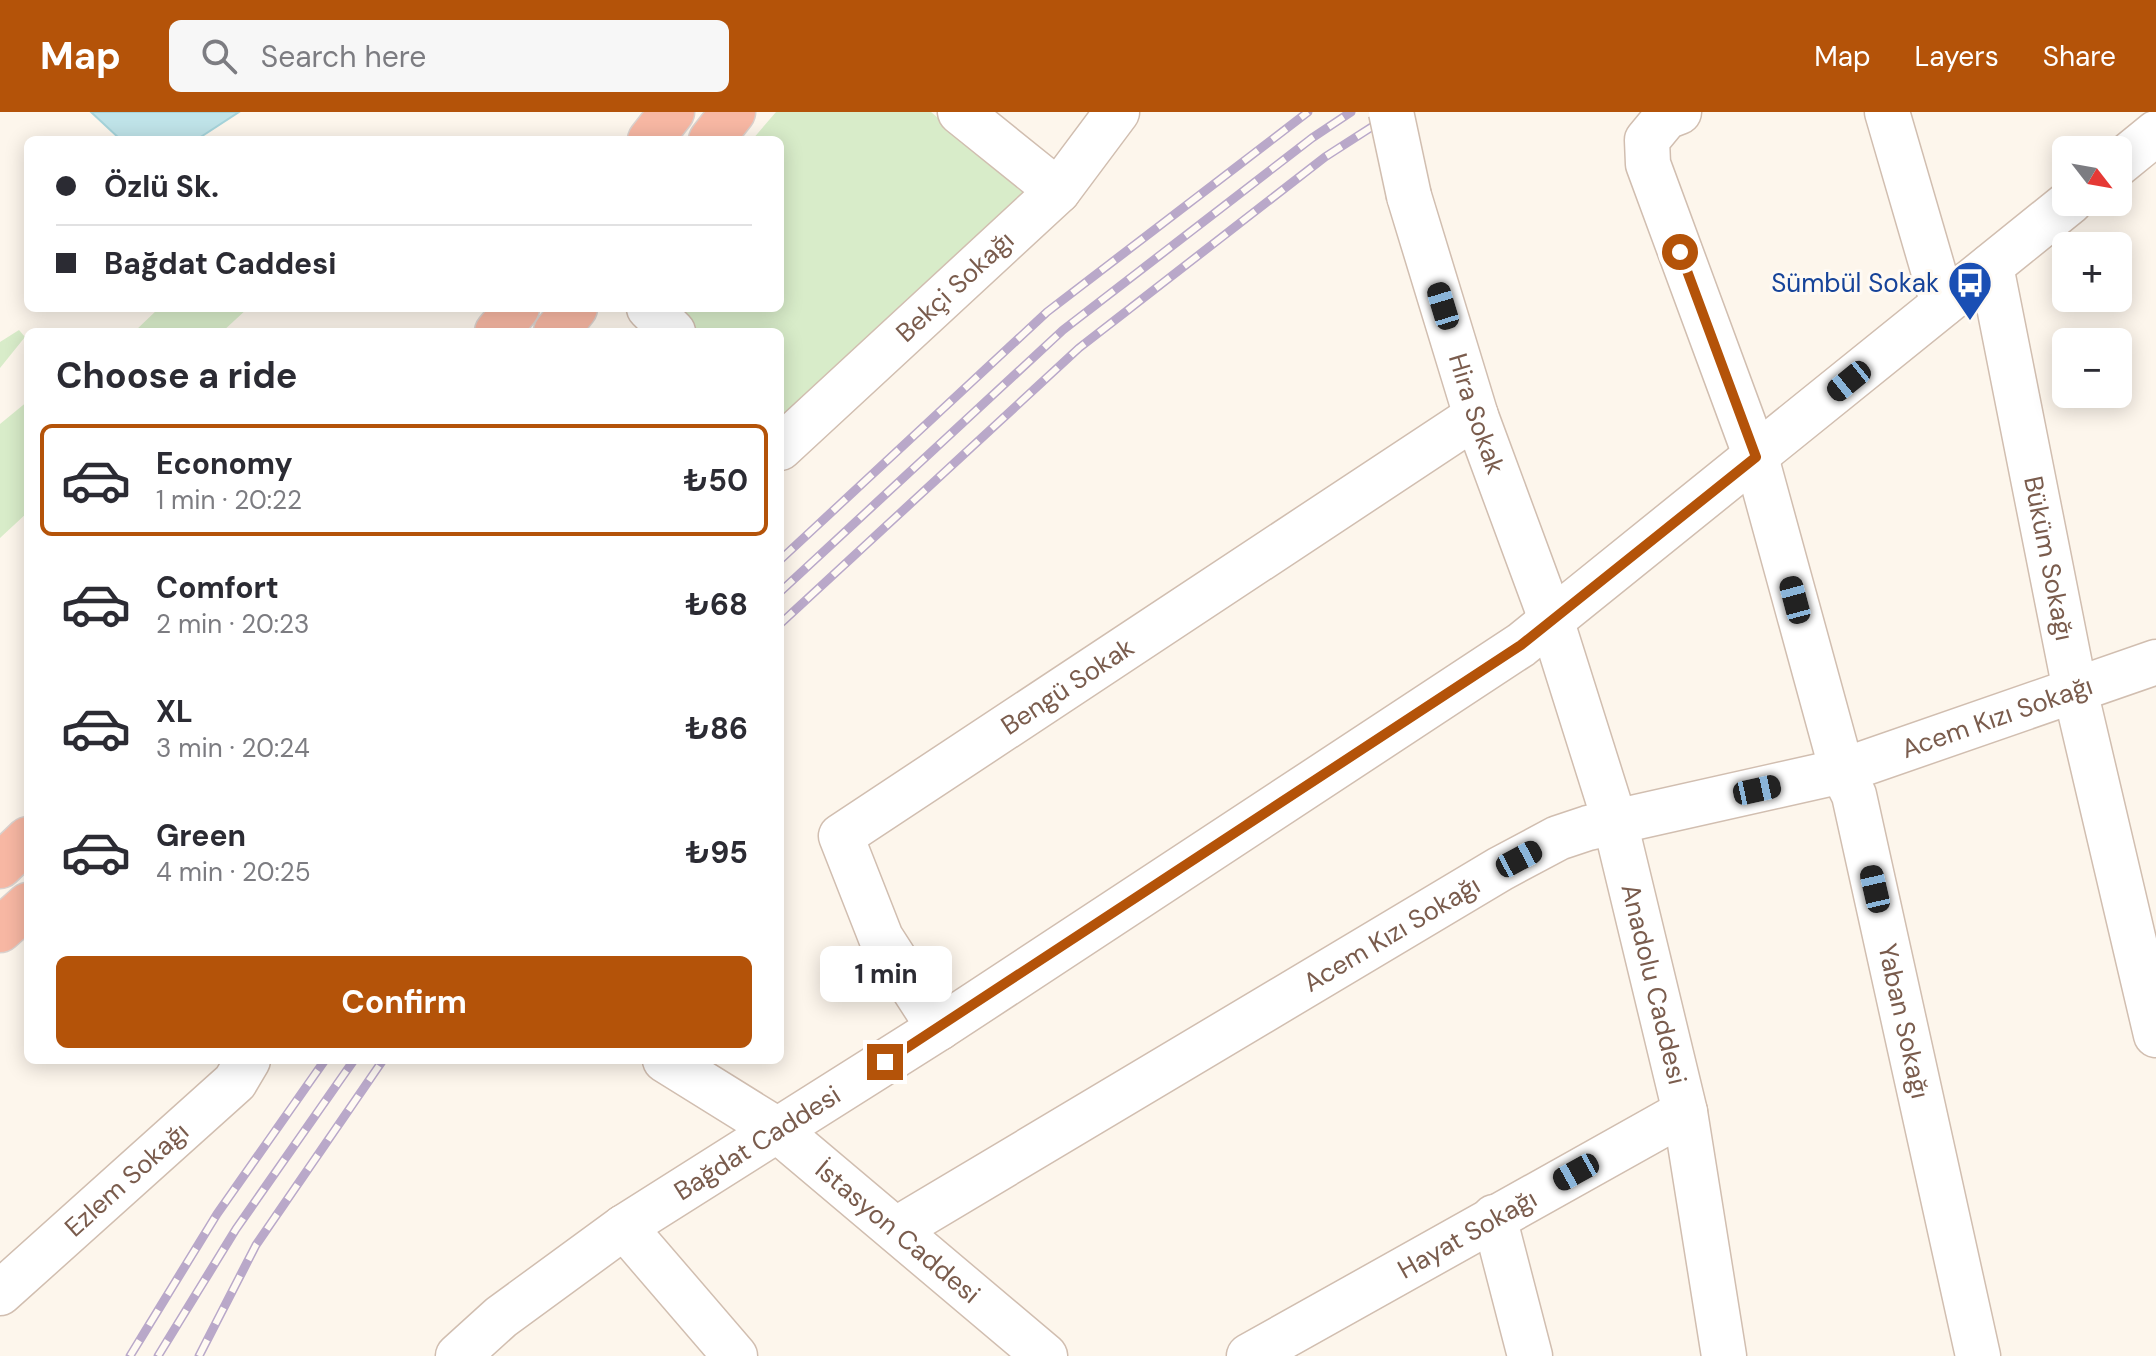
<!DOCTYPE html>
<html lang="en">
<head>
<meta charset="utf-8">
<style>
	:root { --surface:#fff; --page:#f7f7f7; --text:#2b2b33; --muted:#7c7c81; --line:#e1e1e2; --accent:#b45309 }
	body { margin:0; font-family:"DM Sans",sans-serif; background:var(--page); color:var(--text); height:100vh; display:flex; flex-direction:column; font-size:30px; white-space:nowrap }
	* { box-sizing:border-box; margin:0 }
	p { font-size:26px; color:var(--muted) }
	.icon { flex:none; width:44px; height:44px; fill:none; stroke:currentColor; stroke-width:2; stroke-linecap:round; stroke-linejoin:round }
	.map { position:relative; flex:1; overflow:hidden }
	.sheet { position:absolute; left:24px; top:216px; width:760px; height:736px; display:flex; flex-direction:column; background:var(--surface); border-radius:12px; box-shadow:0 4px 20px #0003 }
	.sheet>* { flex:none }
	.banner { position:absolute; left:24px; top:24px; width:760px; height:176px; border-radius:12px; box-shadow:0 4px 20px #0003; display:grid; align-content:center; height:176px; padding:0 32px; background:var(--surface) }
	.needle { width:52px; rotate:121deg }
	.tools { position:absolute; left:2052px; top:24px; display:grid; gap:16px }
	.tools a { display:grid; place-items:center; width:80px; height:80px; border-radius:12px; background:var(--surface); box-shadow:0 4px 20px #0003; font-size:40px }
	.end { position:absolute; width:36px; height:36px; margin:-18px; border:10px solid #b45309; background:#fff; box-shadow:0 0 0 4px #fff }
	.from { border-radius:50% }
	.bubble { position:absolute; height:56px; border-radius:12px; background:var(--surface); box-shadow:0 4px 20px #0003; font-size:26px; font-weight:700; line-height:56px; text-align:center }
	.car { position:absolute; width:24px; height:48px; margin:-24px -12px; border-radius:10px; box-shadow:0 0 6px 2px #0007; background:linear-gradient(#222 24%,#8ab4d8 0 40%,#222 0 76%,#8ab4d8 0 86%,#222 0) }
	.banner b { display:flex; align-items:center; gap:28px; height:76px; font-size:30px }
	.banner b+b { border-top:2px solid var(--line) }
	.banner i { width:20px; height:20px; background:var(--text) }
	ul { padding:0; list-style:none }
	li { display:flex; align-items:center; gap:24px; height:112px; margin:0 16px 12px; padding:0 16px; border:4px solid transparent; border-radius:12px }
	li div { flex:1 }
	li b { display:block; font-size:30px }
	li em { font-style:normal; font-weight:700 }
	li.active { border-color:var(--accent) }
	li>.icon { width:72px; height:72px; stroke-width:1.5 }
	h2 { padding:0 32px; font-size:36px; line-height:96px }
	.button { display:flex; gap:16px; margin-top:auto; padding:16px 32px }
	.button a { flex:1; height:92px; border-radius:12px; background:var(--accent); color:#fff; font-size:32px; font-weight:700; line-height:92px; text-align:center }
	header { display:flex; align-items:center; gap:48px; box-sizing:border-box; height:112px; padding:0 40px; background:var(--accent); color:#fff }
	header strong { font-size:38px }
	nav { display:flex; gap:44px; margin-inline-start:auto; font-size:28px }
	.search { width:560px; height:72px; background:var(--page); display:flex; align-items:center; gap:20px; box-sizing:border-box; padding:0 28px; border-radius:12px; color:var(--muted); font-size:30px }
	.map>svg:first-child { display:block }
	.green { fill:#d8ecc9 }
	.water { fill:#bfe3e8; stroke:#a5d3da; stroke-width:2 }
	.lines { fill:none; stroke-linecap:round; stroke-linejoin:round }
	.minor-casing { stroke:#d1beb0; stroke-width:47 }
	.highway-casing { stroke:#dad1cd; stroke-width:47 }
	.minor { stroke:#fff; stroke-width:44 }
	.highway { stroke:#f7b7a3; stroke-width:44 }
	.rail-casing { stroke:#b9a8c9; stroke-width:9 }
	.rail { stroke:#fffaf3; stroke-width:6; stroke-dasharray:18; stroke-linecap:butt }
	.minor-bridge-casing { stroke:#d1beb0; stroke-width:47; stroke-linecap:butt }
	.minor-bridge { stroke:#fff; stroke-width:44 }
	.route { stroke:#b45309; stroke-width:10 }
	.labels { text-anchor:middle; dominant-baseline:central; stroke-width:6; stroke-linejoin:round; paint-order:stroke }
	.transit-label { font-size:26px; fill:#164399; stroke:#fffaf3; text-anchor:end }
	.street-label { font-size:26px; fill:#7a5c4d; stroke:#fffaf3 }
</style>
</head>
<body>
<header>
<strong>Map</strong>
<div class="search"><svg class="icon" aria-label="search" viewBox="0 0 24 24"><circle cx="10" cy="10" r="6"/><path d="M15 15l6 6"/></svg>Search here</div>
<nav><a>Map</a><a>Layers</a><a>Share</a></nav>
</header>
<div class="map">
<svg width="2156" height="1244" viewBox="0 0 2156 1244">
	<rect width="100%" height="100%" fill="#fdf6ec"/>
	<path class="green" d="M 776,0 L 931,0 L 1029,83 L 790,308 L 780,299 L 780,220 L 700,220 L 676,196 L 780,196 L 780,28 L 752,28 Z
		M 159,196 L 248,196 L 222,220 L 134,220 Z
		M 19,218 L 25,225 L 0,256 L 0,230 Z
		M 28,289 L 28,400 L 0,426 L 0,312 Z"/>
	<path class="water" d="M 91,0 L 239,0 L 196,28 L 121,28 Z"/>
	<g class="lines">
		<g class="minor-casing">
			<g id="minor">
				<path d="M 960,0 L 1058,79"/>
				<path id="s1" d="M 1679,0 L 1666,5 L 1647,28 L 1648,52 L 1756,345 L 1842,659 L 1854,683 L 1978,1244"/>
				<path d="M 1887,0 L 1943,192"/>
				<path d="M 2118,52 L 2156,21"/>
				<path id="s2" d="M 1409,84 L 1476,304 L 1551,507 L 1615,710 L 1685,1000 L 1724,1244"/>
				<path id="s3" d="M 1991,154 L 2075,578 L 2156,923"/>
				<path d="M 649,196 L 673,220"/>
				<path id="s4" d="M 780,336 L 1058,79 L 1117,0"/>
				<path id="s5" d="M 939,916 L 881,826 L 841,724 L 1476,304"/>
				<path id="s6" d="M 665,948 L 776,1017 L 1045,1244"/>
				<path d="M 1494,1105 L 1530,1244"/>
				<path d="M 624,1115 L 735,1244"/>
				<path id="s7" d="M 897,1117 L 1500,757 L 1558,726 L 1588,716 L 1842,659 L 2156,550"/>
				<path id="s8" d="M 0,1181 L 235,970 L 248,948"/>
				<path id="s9" d="M 458,1244 L 501,1205 L 624,1115 L 939,916 L 1521,533 L 2070,90"/>
				<path id="s10" d="M 1249,1244 L 1685,1000"/>
			</g>
		</g>
		<g class="highway-casing">
			<path id="highway" d="M 650,28 L 672,0
				M 711,28 L 733,0
				M 497,220 L 517,196
				M 556,220 L 575,196
				M 0,754 L 28,727
				M 0,818 L 28,793"/>
		</g>
		<use href="#minor" class="minor"/>
		<use href="#highway" class="highway"/>
		<g class="rail-casing">
			<path id="rail" d="M 780,448 L 1047,200 L 1308,0
				M 780,480 L 1063,218 L 1312,26 L 1351,0
				M 780,512 L 1079,236 L 1325,45 L 1395,0
				M 130,1244 L 217,1102 L 325,948
				M 158,1244 L 236,1117 L 354,948
				M 199,1244 L 256,1133 L 383,948"/>
		</g>
		<use href="#rail" class="rail"/>
		<g class="minor-bridge-casing">
			<path id="minor-bridge" d="M 1391,0 L 1409,84"/>
		</g>
		<use href="#minor-bridge" class="minor-bridge"/>
	</g>
	<g class="lines">
		<path class="route" d="M 885,950 L 1521,533 L 1756,345 L 1680,140"/>
	</g>
	<defs>
		<g id="bus-pin" transform="scale(2.3)"><path d="M0 17L-7.5 6A9.5 9.5 0 1 1 7.5 6Z" fill="#1a4fb4" stroke="#fffaf3"/><path d="M-5-6H5V4H4V6H2V4H-2V6H-4V4H-5ZM-3.5-4V0h7V-4ZM-3.5 1.2v1.5H-2V1.2ZM2 1.2v1.5H3.5V1.2Z" fill="#fff"/></g>
	</defs>
	<g fill-rule="evenodd">
		<use href="#bus-pin" x="1970" y="171"/>
	</g>
	<g class="labels">
		<g class="transit-label">
			<text x="1939" y="171">Sümbül Sokak</text>
		</g>
		<g class="street-label">
			<text stroke="none"><textPath href="#s4" startOffset="238">Bekçi Sokağı</textPath></text>
			<text stroke="none"><textPath href="#s2" startOffset="228">Hira Sokak</textPath></text>
			<text stroke="none"><textPath href="#s3" startOffset="298">Büküm Sokağı</textPath></text>
			<text stroke="none"><textPath href="#s5" startOffset="488">Bengü Sokak</textPath></text>
			<text stroke="none"><textPath href="#s7" startOffset="1224">Acem Kızı Sokağı</textPath></text>
			<text stroke="none"><textPath href="#s7" startOffset="576">Acem Kızı Sokağı</textPath></text>
			<text stroke="none"><textPath href="#s2" startOffset="826">Anadolu Caddesi</textPath></text>
			<text stroke="none"><textPath href="#s1" startOffset="964">Yaban Sokağı</textPath></text>
			<text stroke="none"><textPath href="#s9" startOffset="368">Bağdat Caddesi</textPath></text>
			<text stroke="none"><textPath href="#s8" startOffset="170">Ezlem Sokağı</textPath></text>
			<text stroke="none"><textPath href="#s6" startOffset="290">İstasyon Caddesi</textPath></text>
			<text stroke="none"><textPath href="#s10" startOffset="250">Hayat Sokağı</textPath></text>
		</g>
	</g>
</svg>
<div class="tools">
<a><svg class="needle" viewBox="-14 -14 28 28"><path d="M0-13l5 13h-10z" fill="#e53935"/><path d="M0 13l5-13h-10z" fill="#7c7c81"/></svg></a>
<a>+</a>
<a>−</a>
</div>
<i class="end from" style="left:1680px;top:140px"></i>
<i class="end" style="left:885px;top:950px"></i>
<div class="bubble" style="left:820px;top:834px;width:132px">1 min</div>
<i class="car" style="left:1443px;top:194px;rotate:343deg"></i>
<i class="car" style="left:1849px;top:269px;rotate:231deg"></i>
<i class="car" style="left:1795px;top:488px;rotate:345deg"></i>
<i class="car" style="left:1757px;top:678px;rotate:78deg"></i>
<i class="car" style="left:1519px;top:747px;rotate:62deg"></i>
<i class="car" style="left:1875px;top:777px;rotate:347deg"></i>
<i class="car" style="left:1576px;top:1060px;rotate:241deg"></i>
<div class="banner">
<b><i class="from"></i>Özlü Sk.</b>
<b><i></i>Bağdat Caddesi</b>
</div>
<section class="sheet">
<h2>Choose a ride</h2>
<ul>
<li class="active"><svg class="icon" aria-label="car" viewBox="0 0 24 24"><path d="M5 17H2v-5l4-1 3-4h7l3 4 3 1v5h-3M9 17h6M6 11h13"/><circle cx="7" cy="17" r="2"/><circle cx="17" cy="17" r="2"/></svg><div><b>Economy</b><p>1 min · 20:22</p></div><em>₺50</em></li>
<li><svg class="icon" aria-label="car" viewBox="0 0 24 24"><path d="M5 17H2v-5l4-1 3-4h7l3 4 3 1v5h-3M9 17h6M6 11h13"/><circle cx="7" cy="17" r="2"/><circle cx="17" cy="17" r="2"/></svg><div><b>Comfort</b><p>2 min · 20:23</p></div><em>₺68</em></li>
<li><svg class="icon" aria-label="car" viewBox="0 0 24 24"><path d="M5 17H2v-5l4-1 3-4h7l3 4 3 1v5h-3M9 17h6M6 11h13"/><circle cx="7" cy="17" r="2"/><circle cx="17" cy="17" r="2"/></svg><div><b>XL</b><p>3 min · 20:24</p></div><em>₺86</em></li>
<li><svg class="icon" aria-label="car" viewBox="0 0 24 24"><path d="M5 17H2v-5l4-1 3-4h7l3 4 3 1v5h-3M9 17h6M6 11h13"/><circle cx="7" cy="17" r="2"/><circle cx="17" cy="17" r="2"/></svg><div><b>Green</b><p>4 min · 20:25</p></div><em>₺95</em></li>
</ul>
<div class="button"><a>Confirm</a></div>
</section>
</div>
</body>
</html>
